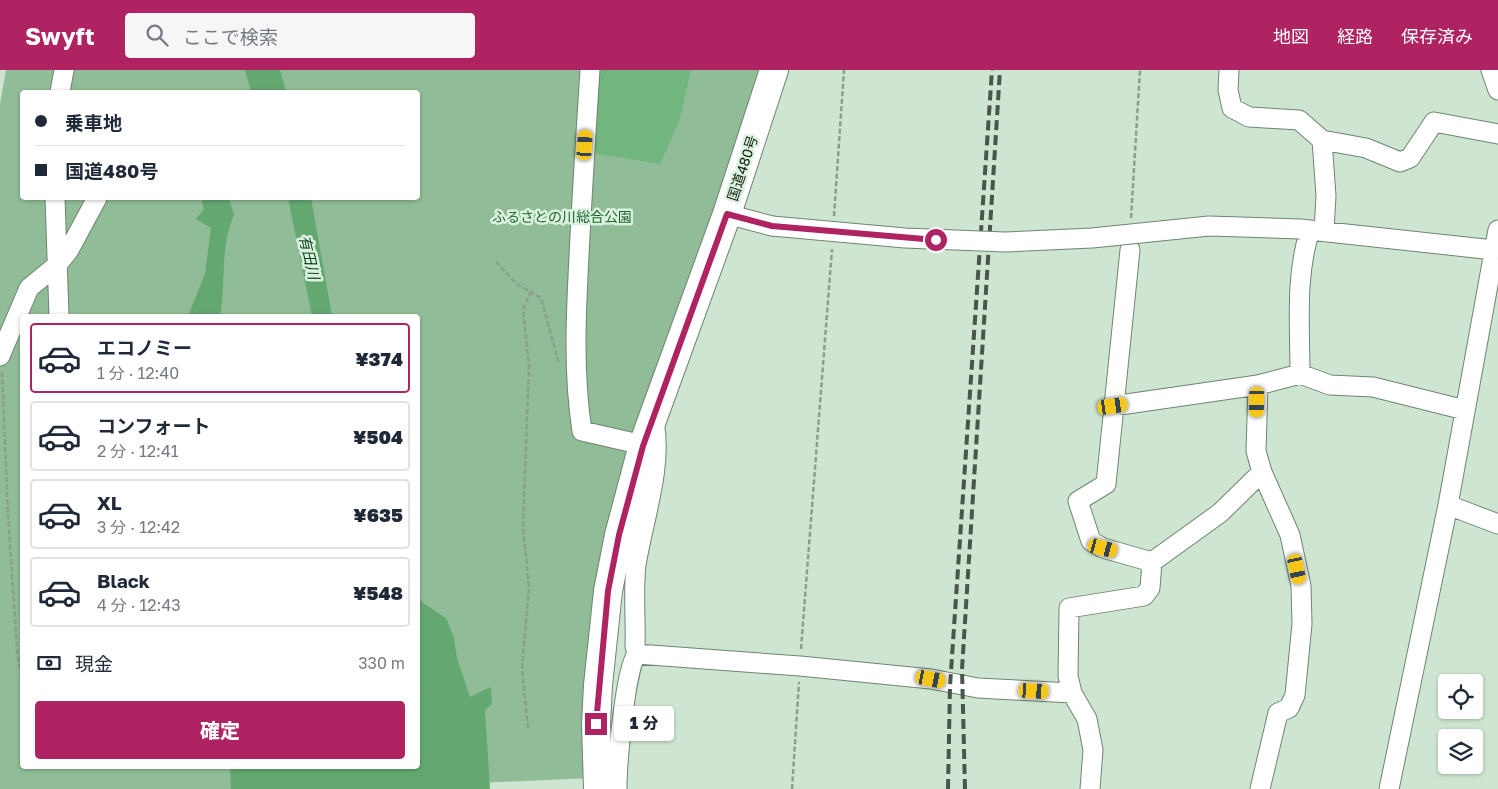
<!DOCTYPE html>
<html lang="ja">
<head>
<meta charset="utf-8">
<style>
	:root { --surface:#fff; --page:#f6f6f7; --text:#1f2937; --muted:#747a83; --line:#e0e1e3; --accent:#af2362 }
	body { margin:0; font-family:"Golos Text","Noto Sans JP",sans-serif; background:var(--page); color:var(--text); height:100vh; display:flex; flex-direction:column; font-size:19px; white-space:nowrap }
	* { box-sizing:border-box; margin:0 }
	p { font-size:16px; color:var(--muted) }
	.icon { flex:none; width:28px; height:28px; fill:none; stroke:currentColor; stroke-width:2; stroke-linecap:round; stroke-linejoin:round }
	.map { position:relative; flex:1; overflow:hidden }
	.side { position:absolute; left:20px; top:244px; width:400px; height:455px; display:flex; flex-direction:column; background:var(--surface); border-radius:5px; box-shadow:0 1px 4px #0004 }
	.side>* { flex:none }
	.top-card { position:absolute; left:20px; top:20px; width:400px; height:110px; border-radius:5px; box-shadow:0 1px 4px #0004; display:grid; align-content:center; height:110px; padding:0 15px; background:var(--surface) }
	.controls { position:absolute; left:1438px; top:604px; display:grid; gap:10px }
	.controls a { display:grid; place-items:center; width:45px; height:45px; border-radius:5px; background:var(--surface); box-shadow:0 1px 4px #0004; font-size:25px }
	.end { position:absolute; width:22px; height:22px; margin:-11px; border:6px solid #af2362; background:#fff; box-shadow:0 0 0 2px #fff }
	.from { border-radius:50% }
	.bubble { position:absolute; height:35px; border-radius:5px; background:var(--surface); box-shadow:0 1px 4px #0004; font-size:16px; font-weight:800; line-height:35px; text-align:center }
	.car { position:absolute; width:15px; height:30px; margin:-15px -8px; border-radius:6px; box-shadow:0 0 4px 1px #0007; background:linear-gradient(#f5c518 24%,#345 0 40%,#f5c518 0 76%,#345 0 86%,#f5c518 0) }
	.top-card b { display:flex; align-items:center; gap:18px; height:48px; font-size:19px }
	.top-card b+b { border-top:1px solid var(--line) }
	.top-card i { width:12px; height:12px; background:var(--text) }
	ul { padding:9px 0 0; list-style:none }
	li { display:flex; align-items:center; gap:15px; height:70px; margin:0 10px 8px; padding:0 5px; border:2px solid var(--line); border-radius:5px }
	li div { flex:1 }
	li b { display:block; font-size:19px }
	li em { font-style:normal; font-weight:800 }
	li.active { border-color:var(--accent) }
	li>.icon { width:45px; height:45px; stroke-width:1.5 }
	.pay { display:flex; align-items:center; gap:12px; height:55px; padding:0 15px; font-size:19px }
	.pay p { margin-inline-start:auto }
	.button { display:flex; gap:10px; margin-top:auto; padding:10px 15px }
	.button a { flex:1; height:58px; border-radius:5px; background:var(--accent); color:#fff; font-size:20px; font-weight:800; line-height:58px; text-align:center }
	header { display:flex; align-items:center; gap:30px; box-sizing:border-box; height:70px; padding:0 25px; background:var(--accent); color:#fff }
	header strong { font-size:24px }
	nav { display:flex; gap:28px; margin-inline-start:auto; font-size:18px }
	.search { width:350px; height:45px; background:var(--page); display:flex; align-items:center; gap:12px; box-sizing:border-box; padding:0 18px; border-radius:5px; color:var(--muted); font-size:19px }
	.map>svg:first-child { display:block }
	.green { fill:#90bc97; fill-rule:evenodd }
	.forest { fill:#70b67e }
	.water { fill:#63a871 }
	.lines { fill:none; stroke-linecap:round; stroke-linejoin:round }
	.minor-casing { stroke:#6e8471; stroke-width:21 }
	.highway-casing { stroke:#6e8471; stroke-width:30 }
	.path { stroke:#8b9e8e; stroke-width:2.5; stroke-dasharray:5 2.5; stroke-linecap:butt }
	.minor { stroke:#fff; stroke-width:19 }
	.highway { stroke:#fff; stroke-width:28 }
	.rail { stroke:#49564a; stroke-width:4; stroke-dasharray:10 5; stroke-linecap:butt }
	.minor-bridge-casing { stroke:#6e8471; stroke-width:21; stroke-linecap:butt }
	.minor-bridge { stroke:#fff; stroke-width:19 }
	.route { stroke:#af2362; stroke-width:6 }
	.labels { text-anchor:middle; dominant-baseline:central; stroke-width:5; stroke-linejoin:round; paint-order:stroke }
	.street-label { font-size:14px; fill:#151e16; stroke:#dbf3de }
	.park-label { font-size:14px; fill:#1c6632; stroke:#dbf3de }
	.water-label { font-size:15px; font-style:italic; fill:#0a3f1b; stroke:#dbf3de }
</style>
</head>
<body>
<header>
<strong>Swyft</strong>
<div class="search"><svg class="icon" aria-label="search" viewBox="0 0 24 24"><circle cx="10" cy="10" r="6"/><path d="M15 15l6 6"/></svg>ここで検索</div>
<nav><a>地図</a><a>経路</a><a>保存済み</a></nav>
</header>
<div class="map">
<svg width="1498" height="719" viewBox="0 0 1498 719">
	<rect width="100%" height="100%" fill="#cee6d1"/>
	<path class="green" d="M 6,0 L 762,0 L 642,357 L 590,708 L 344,719 L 0,719 L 0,34 ZM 22,22 L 418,22 L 418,128 L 22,128 ZM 22,246 L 418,246 L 418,696 L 22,696 Z"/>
	<path class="forest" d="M 596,0 L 691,0 L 680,49 L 660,94 L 592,83 Z"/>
	<path class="water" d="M 245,0 L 280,0 L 286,22 L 251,22 Z
		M 201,128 L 229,128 L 234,145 C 220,175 226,213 220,246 L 188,246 L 205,204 L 211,158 L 196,149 L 204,139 Z
		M 288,128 L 311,128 L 332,246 L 312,246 Z
		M 418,525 L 423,533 L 446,548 L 454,568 L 457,588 L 470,627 L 491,617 L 492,634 L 485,640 L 490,719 L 231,719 L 230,696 L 418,696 Z"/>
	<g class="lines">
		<g class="minor-casing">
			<path id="minor" d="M 590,0 C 586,62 582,124 579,186 C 576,244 573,303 582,361 L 643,375
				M 1229,0 L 1228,20 L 1232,38 L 1249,47 L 1299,50 L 1322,70 L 1366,78 L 1400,92 L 1410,88 L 1434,52 L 1498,64
				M 1491,0 L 1498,20
				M 60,22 L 64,0
				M 1322,70 L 1326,126 L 1324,161
				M 55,128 L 59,246
				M 727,144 L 772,156
				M 1300,159 L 1494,180
				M 1130,180 L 1106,414 L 1078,431 L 1091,471 L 1103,478 L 1152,492
				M 0,286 L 29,218 L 57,195 L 69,180 L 97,128
				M 1300,304 C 1300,256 1295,206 1310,160
				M 1258,315 L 1256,381 L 1262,402 L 1290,465 L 1301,516 L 1302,554 L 1295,625 L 1289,638 L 1278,643 L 1260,719
				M 1113,336 L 1258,315 L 1300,304 L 1330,315 L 1373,317 L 1465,340
				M 654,352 C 663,396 643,451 636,495 C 633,521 636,550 635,576 L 637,584 L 800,596 L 931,609 L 978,618 L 1072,623
				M 1448,435 L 1498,454
				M 617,719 C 617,696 625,598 637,584
				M 1090,719 L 1093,680 L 1087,649 L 1072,623 L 1068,606 L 1069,538 L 1144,526 L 1150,518 L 1152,492 L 1220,443 L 1262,402
				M 1389,719 L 1448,435 L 1498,160"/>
		</g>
		<g class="highway-casing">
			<path id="highway" d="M 598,719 L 596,654 L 598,615 L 608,521 L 619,465 L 643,375 L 727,144 L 774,0"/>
		</g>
		<path class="path" d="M 834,146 L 844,0
			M 1131,148 L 1140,0
			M 496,192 L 517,214 L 541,228 L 559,294
			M 2,302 L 8,444 L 17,580 L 22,615
			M 801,579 L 832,179
			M 528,658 L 522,599 L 529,518 L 523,456 L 529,296 L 523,239 L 531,222
			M 792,719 L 799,612"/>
		<use href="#minor" class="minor"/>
		<use href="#highway" class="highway"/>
		<path class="rail" d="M 948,719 L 950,616 L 992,0
			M 965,719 L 962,599 L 1000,0"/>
		<g class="minor-bridge-casing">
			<path id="minor-bridge" d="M 772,156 L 905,168 L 1005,172 L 1092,168 L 1209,156 L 1300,159"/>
		</g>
		<use href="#minor-bridge" class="minor-bridge"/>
	</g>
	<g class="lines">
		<path class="route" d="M 596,654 L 608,521 L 619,465 L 643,376 L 727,144 L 772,156 L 936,170"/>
	</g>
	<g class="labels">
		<g class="street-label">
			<text transform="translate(742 98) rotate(-72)">国道480号</text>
		</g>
		<g class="park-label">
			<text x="562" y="146">ふるさとの川総合公園</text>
		</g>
		<g class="water-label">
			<text transform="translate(310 187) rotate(77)">有田川</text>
		</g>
	</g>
</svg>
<div class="controls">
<a><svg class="icon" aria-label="locate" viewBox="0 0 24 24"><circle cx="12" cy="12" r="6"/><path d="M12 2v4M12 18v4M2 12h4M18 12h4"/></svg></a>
<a><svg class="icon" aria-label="layers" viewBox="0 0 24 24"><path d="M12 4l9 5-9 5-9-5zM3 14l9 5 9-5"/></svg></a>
</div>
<i class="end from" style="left:936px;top:170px"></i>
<i class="end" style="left:596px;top:654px"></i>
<div class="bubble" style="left:614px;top:636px;width:60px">1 分</div>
<i class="car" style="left:585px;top:75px;rotate:4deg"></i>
<i class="car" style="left:1257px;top:332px;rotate:181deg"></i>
<i class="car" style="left:1113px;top:336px;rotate:82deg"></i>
<i class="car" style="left:1103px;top:478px;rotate:105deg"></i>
<i class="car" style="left:1297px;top:499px;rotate:168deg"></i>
<i class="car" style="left:931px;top:609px;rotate:101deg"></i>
<i class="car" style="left:1034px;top:621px;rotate:93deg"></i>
<div class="top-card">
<b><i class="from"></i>乗車地</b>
<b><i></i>国道480号</b>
</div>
<section class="side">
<ul>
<li class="active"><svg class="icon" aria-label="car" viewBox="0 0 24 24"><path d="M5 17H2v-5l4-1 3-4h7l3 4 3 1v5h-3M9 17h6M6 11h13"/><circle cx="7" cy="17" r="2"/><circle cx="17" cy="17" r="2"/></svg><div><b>エコノミー</b><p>1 分 · 12:40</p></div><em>¥374</em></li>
<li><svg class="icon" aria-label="car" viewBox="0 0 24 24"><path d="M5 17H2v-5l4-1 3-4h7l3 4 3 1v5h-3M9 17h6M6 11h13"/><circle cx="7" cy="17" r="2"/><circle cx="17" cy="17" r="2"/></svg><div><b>コンフォート</b><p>2 分 · 12:41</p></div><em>¥504</em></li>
<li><svg class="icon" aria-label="car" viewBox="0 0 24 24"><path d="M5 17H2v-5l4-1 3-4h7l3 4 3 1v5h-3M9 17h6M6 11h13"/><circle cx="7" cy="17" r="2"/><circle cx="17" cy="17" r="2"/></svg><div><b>XL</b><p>3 分 · 12:42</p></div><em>¥635</em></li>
<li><svg class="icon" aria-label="car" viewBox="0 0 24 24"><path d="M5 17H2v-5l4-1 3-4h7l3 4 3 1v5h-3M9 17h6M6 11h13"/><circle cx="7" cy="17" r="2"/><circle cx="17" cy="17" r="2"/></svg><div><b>Black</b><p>4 分 · 12:43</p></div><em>¥548</em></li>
</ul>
<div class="pay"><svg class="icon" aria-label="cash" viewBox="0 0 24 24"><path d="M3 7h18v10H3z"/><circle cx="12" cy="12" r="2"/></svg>現金<p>330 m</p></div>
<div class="button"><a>確定</a></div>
</section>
</div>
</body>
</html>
